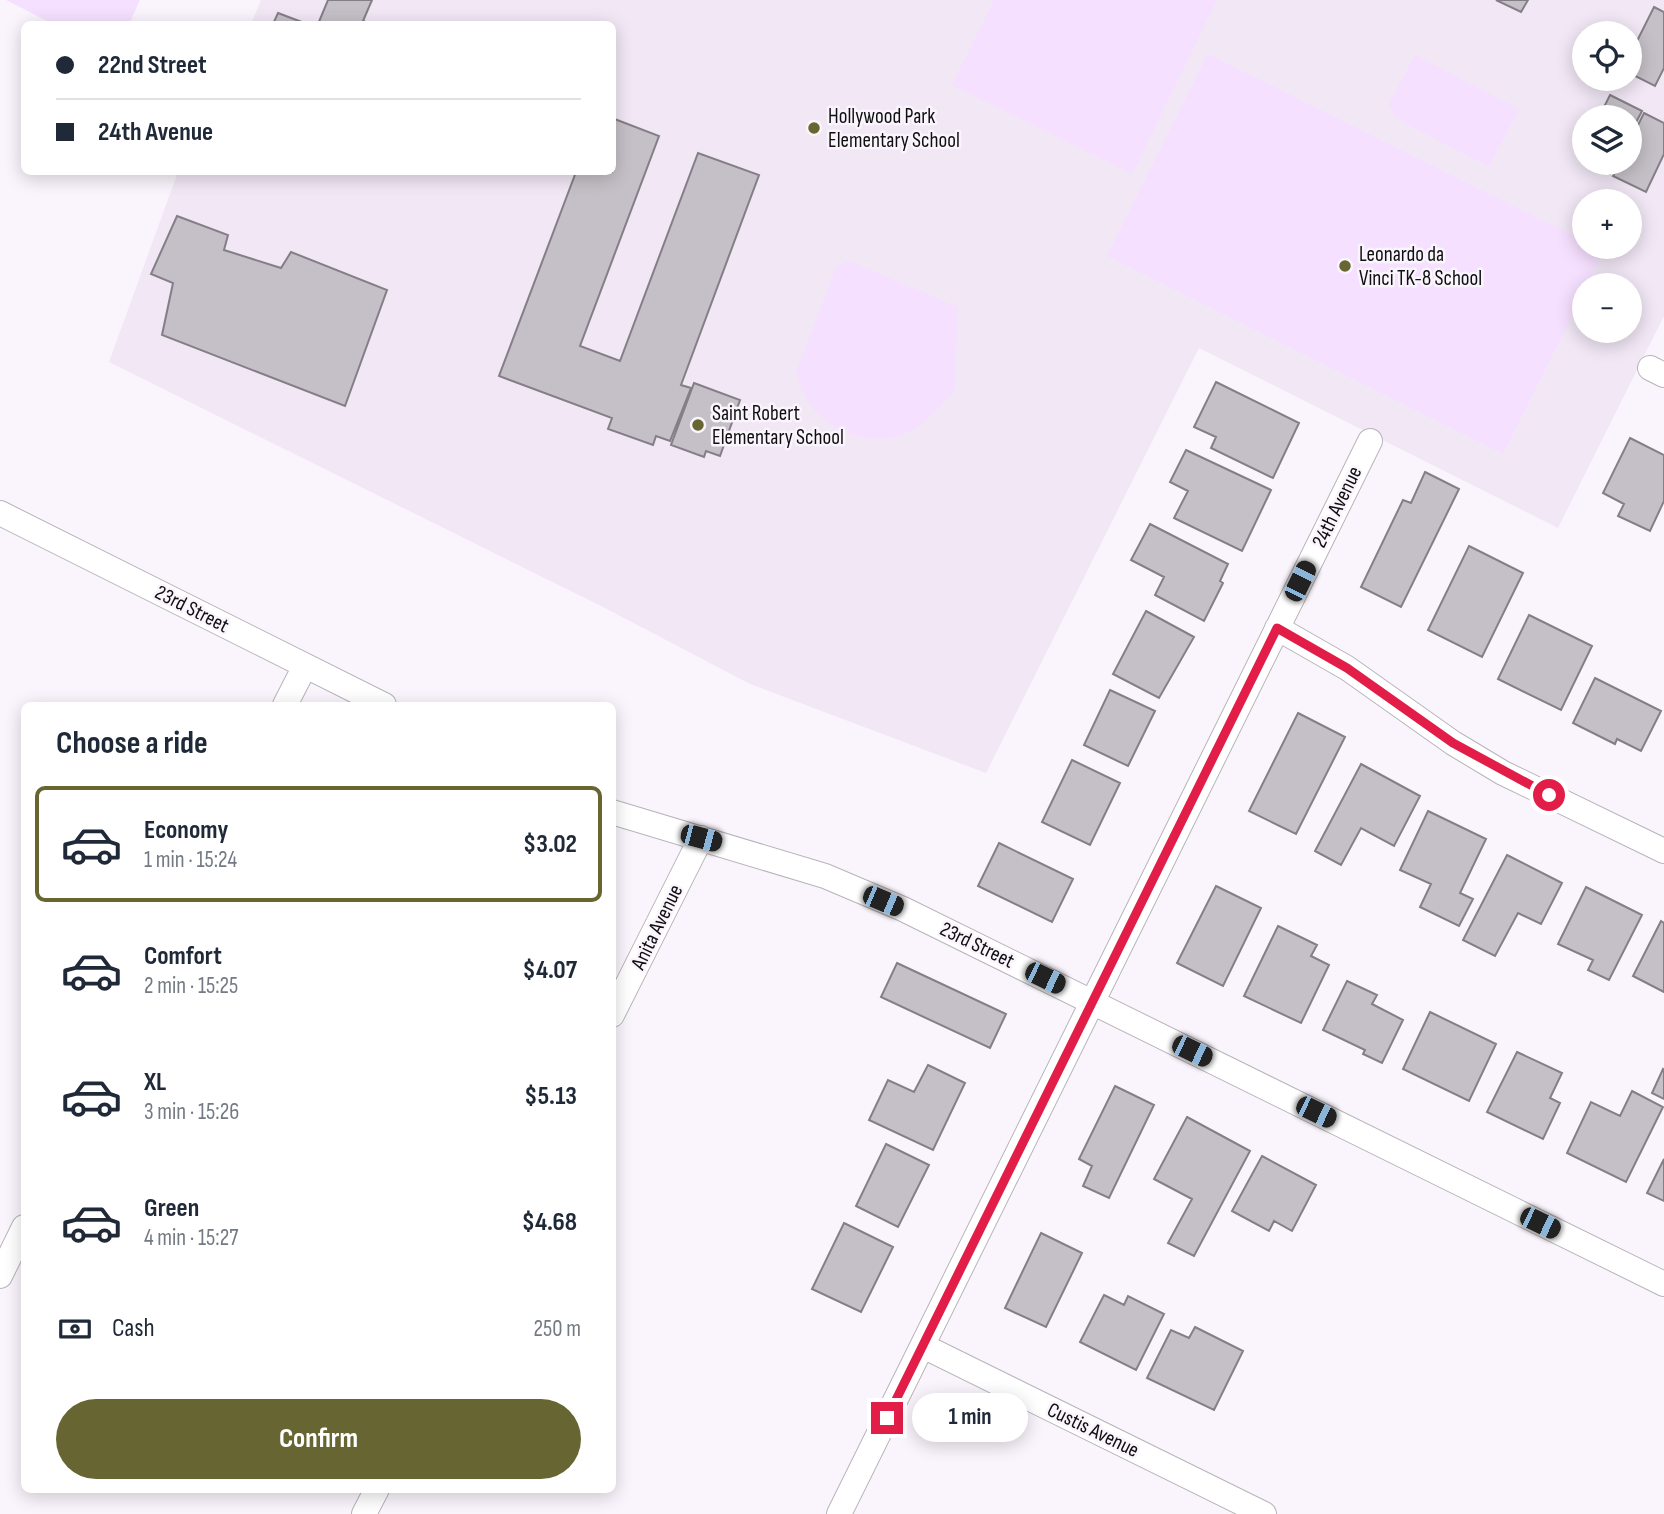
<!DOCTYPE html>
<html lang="en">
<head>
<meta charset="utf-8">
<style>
	:root { --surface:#fff; --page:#f2f2f3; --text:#1f2937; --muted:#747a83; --line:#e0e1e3; --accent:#676532 }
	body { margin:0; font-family:"Sofia Sans Condensed",sans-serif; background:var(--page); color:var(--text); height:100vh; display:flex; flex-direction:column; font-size:26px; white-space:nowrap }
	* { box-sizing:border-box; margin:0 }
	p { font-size:23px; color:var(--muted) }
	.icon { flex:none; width:38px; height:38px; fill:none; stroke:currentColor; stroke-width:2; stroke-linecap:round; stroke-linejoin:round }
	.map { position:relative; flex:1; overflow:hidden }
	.panel { position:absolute; left:21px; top:702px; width:595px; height:791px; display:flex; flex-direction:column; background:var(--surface); border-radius:10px; box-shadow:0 4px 18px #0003 }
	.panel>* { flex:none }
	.guide { position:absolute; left:21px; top:21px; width:595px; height:154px; border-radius:10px; box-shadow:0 4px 18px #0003; display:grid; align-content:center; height:154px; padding:0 35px; background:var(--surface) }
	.controls { position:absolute; left:1572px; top:21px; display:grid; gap:14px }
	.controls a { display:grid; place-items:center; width:70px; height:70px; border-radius:50%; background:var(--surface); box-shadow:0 4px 18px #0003; font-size:35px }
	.end { position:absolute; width:32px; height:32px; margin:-16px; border:9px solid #e11d48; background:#fff; box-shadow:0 0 0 4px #fff }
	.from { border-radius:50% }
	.bubble { position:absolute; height:49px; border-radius:24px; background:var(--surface); box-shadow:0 4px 18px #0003; font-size:23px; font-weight:700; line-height:49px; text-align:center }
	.car { position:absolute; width:21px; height:42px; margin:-21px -10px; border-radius:9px; box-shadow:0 0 5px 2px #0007; background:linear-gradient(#222 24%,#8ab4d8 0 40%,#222 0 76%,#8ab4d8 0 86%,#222 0) }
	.guide b { display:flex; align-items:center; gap:24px; height:66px; font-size:26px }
	.guide b+b { border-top:2px solid var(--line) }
	.guide i { width:18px; height:18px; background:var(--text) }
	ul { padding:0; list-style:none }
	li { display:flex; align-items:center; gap:21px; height:116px; margin:0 14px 10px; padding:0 21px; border:4px solid transparent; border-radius:10px }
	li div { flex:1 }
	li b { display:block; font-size:26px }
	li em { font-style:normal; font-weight:700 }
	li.active { border-color:var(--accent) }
	li>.icon { width:63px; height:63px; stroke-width:1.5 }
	h2 { padding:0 35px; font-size:32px; line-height:84px }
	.pay { display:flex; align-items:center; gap:18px; height:77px; padding:0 35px; font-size:26px }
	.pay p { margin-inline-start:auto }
	.cta { display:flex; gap:14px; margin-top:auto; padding:14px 35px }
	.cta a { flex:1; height:80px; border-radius:42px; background:var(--accent); color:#fff; font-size:28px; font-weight:700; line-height:80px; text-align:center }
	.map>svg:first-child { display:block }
	.built { fill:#f1e7f5; fill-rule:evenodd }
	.green { fill:#f6e0ff }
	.building { fill:#c5c0c7; stroke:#847f86; stroke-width:2 }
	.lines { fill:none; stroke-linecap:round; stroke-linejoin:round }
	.street-casing { stroke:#b8b4ba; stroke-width:26 }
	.street { stroke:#fff; stroke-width:24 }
	.route { stroke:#e11d48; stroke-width:9 }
	.poi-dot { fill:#676532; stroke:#faf5fc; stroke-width:2.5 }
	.labels { text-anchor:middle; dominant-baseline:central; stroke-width:5; stroke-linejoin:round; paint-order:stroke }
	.poi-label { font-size:21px; fill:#0f0e10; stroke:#faf5fc; text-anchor:start }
	.street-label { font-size:21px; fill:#0f0e10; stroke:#faf5fc }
</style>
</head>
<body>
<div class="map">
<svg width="1664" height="1514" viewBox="0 0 1664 1514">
	<rect width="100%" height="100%" fill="#faf5fc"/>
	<path class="built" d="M 261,0 L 1664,0 L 1664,316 L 1558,528 L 1199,348 L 986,773 L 750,684 L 603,607 L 109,362 L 178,172 L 612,172 L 612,24 L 251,24 ZM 1584,33 L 1629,33 L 1629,79 L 1584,79 ZM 1584,117 L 1629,117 L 1629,163 L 1584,163 ZM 1584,201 L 1629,201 L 1629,247 L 1584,247 ZM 1584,285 L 1629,285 L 1629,331 L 1584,331 Z"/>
	<path class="green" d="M 6,0 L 140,0 L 129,24 L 53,24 Z
		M 994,0 L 1217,0 L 1132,174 L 952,85 Z
		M 1208,54 L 1584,241 L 1584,247 L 1604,251 L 1587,285 L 1584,285 L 1584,292 L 1503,454 L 1107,256 Z
		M 1415,55 L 1519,109 L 1489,167 L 1395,118 L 1389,104 Z
		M 849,261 L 958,307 L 955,390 C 942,405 928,422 910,431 C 878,449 834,434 812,407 C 804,398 800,383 796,372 L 836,267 Z"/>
	<path class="building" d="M 328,0 L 372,0 L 363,21 L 372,24 L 318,24 Z
		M 1496,0 L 1528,0 L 1521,12 Z
		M 1654,7 L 1664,12 L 1664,68 L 1655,86 L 1629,73 L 1629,57 Z
		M 278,13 L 307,24 L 273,24 Z
		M 1610,95 L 1642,111 L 1629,136 L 1629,117 L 1599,117 Z
		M 1644,113 L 1664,123 L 1664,154 L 1646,192 L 1613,176 L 1620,163 L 1629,163 L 1629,143 Z
		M 612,118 L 659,136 L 580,346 L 620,361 L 698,153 L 759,175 L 681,385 L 691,388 L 670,441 L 656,436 L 653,445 L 608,429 L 612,418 L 499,376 L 576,172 L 612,172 Z
		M 1587,163 L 1615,163 L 1610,174 Z
		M 177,216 L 228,235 L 224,250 L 281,268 L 291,252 L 387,290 L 345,406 L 162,335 L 173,283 L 151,274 Z
		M 1216,382 L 1299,423 L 1273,478 L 1211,448 L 1216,437 L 1194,427 Z
		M 694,383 L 740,400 L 720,456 L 706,451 L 704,457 L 671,445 Z
		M 1630,438 L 1664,455 L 1664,501 L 1650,531 L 1618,516 L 1624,504 L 1603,493 Z
		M 1186,450 L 1271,490 L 1242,551 L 1174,518 L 1188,491 L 1170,482 Z
		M 1425,472 L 1459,489 L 1401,607 L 1361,587 L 1403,500 L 1411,503 Z
		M 1150,524 L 1228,564 L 1220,581 L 1223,583 L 1204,621 L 1155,595 L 1164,577 L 1131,560 Z
		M 1469,546 L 1523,573 L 1482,657 L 1428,630 Z
		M 1146,611 L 1194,637 L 1159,698 L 1113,674 Z
		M 1529,615 L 1592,646 L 1561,710 L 1498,679 Z
		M 1595,678 L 1661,711 L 1641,751 L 1617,739 L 1615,744 L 1573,723 Z
		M 1110,690 L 1155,711 L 1128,766 L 1084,745 Z
		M 1298,713 L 1345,737 L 1296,834 L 1249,811 Z
		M 1072,760 L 1120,783 L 1090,845 L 1042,822 Z
		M 1361,764 L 1420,796 L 1394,846 L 1361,828 L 1341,865 L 1315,851 Z
		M 1428,811 L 1486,839 L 1460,893 L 1473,899 L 1459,926 L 1420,907 L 1431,884 L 1400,870 Z
		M 999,843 L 1073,879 L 1052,922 L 978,886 Z
		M 1507,855 L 1562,883 L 1541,924 L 1518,913 L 1495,956 L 1463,940 Z
		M 1216,886 L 1261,908 L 1223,986 L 1177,963 Z
		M 1586,887 L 1642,915 L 1609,980 L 1588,970 L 1593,960 L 1558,944 Z
		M 1661,921 L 1664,923 L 1664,992 L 1633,976 Z
		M 1278,926 L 1317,945 L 1311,956 L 1329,965 L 1301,1023 L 1244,996 Z
		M 897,963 L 1006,1014 L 990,1048 L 881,997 Z
		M 1347,981 L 1377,995 L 1372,1004 L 1403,1020 L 1382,1063 L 1363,1054 L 1365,1050 L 1323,1030 Z
		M 1430,1012 L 1496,1044 L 1469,1101 L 1403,1069 Z
		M 1517,1052 L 1562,1073 L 1550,1098 L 1560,1103 L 1543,1139 L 1487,1112 Z
		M 928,1065 L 965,1083 L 933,1150 L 869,1120 L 888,1080 L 914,1092 Z
		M 1663,1069 L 1664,1070 L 1664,1099 L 1652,1093 Z
		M 1115,1086 L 1154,1105 L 1109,1198 L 1083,1186 L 1092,1166 L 1079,1159 Z
		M 1632,1091 L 1663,1107 L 1626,1182 L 1567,1153 L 1591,1102 L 1620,1116 Z
		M 1187,1117 L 1250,1151 L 1194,1256 L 1168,1243 L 1192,1199 L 1154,1179 Z
		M 886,1144 L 929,1165 L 898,1227 L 856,1206 Z
		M 1262,1156 L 1316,1185 L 1292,1231 L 1274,1221 L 1269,1231 L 1232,1211 Z
		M 1664,1159 L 1664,1201 L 1647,1193 Z
		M 844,1223 L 893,1247 L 861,1312 L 812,1289 Z
		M 1041,1233 L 1082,1253 L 1046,1327 L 1005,1308 Z
		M 1104,1295 L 1124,1305 L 1128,1296 L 1164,1314 L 1136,1370 L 1080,1342 Z
		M 1195,1327 L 1243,1351 L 1214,1410 L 1147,1378 L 1171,1330 L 1189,1338 Z"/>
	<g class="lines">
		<g class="street-casing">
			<path id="street" d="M 1650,368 L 1664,375
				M 0,513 L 384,705
				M 1277,628 L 1347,668 L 1453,743 L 1503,773 L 1664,851
				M 285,705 L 305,666
				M 612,812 L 825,876 L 903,909 L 1664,1284
				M 612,1015 L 701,838
				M 0,1276 L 24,1227
				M 923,1346 L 1264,1514
				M 364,1514 L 377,1489
				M 839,1514 L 1370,441"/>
		</g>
		<use href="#street" class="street"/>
	</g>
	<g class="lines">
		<path class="route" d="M 887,1418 L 1277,628 L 1347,668 L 1453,743 L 1549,795"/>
	</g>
	<g class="poi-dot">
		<circle cx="814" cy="128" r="7"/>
		<circle cx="1345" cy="266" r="7"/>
		<circle cx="698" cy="425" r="7"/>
	</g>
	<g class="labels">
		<g class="poi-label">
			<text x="828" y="116">Hollywood Park<tspan x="828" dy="24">Elementary School</tspan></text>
			<text x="1359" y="254">Leonardo da<tspan x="1359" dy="24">Vinci TK-8 School</tspan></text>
			<text x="712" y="413">Saint Robert<tspan x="712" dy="24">Elementary School</tspan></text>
		</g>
		<g class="street-label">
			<text transform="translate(1337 507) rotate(-64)">24th Avenue</text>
			<text transform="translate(192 609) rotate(27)">23rd Street</text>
			<text transform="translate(657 927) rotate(-64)">Anita Avenue</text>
			<text transform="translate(977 945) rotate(26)">23rd Street</text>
			<text transform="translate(1093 1430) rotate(26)">Custis Avenue</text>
		</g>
	</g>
</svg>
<div class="controls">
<a><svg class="icon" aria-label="locate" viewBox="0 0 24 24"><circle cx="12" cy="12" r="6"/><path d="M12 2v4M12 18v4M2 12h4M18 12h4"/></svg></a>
<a><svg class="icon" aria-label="layers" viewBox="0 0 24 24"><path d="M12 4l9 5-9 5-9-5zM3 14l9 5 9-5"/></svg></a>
<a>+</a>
<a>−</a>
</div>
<i class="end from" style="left:1549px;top:795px"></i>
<i class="end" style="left:887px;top:1418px"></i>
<div class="bubble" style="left:912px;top:1393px;width:116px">1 min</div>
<i class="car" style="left:1300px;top:581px;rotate:26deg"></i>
<i class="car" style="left:701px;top:838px;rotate:105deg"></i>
<i class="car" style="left:883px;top:901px;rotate:113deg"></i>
<i class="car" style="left:1045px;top:978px;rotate:116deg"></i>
<i class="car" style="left:1192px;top:1051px;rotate:116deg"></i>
<i class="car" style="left:1316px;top:1112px;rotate:116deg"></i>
<i class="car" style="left:1540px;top:1223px;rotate:116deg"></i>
<div class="guide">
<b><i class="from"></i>22nd Street</b>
<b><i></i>24th Avenue</b>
</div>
<section class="panel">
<h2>Choose a ride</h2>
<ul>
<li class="active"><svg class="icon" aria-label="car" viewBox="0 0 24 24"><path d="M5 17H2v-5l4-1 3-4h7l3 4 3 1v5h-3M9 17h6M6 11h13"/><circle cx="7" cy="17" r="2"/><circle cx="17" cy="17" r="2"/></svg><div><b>Economy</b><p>1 min · 15:24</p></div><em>$3.02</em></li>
<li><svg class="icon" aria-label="car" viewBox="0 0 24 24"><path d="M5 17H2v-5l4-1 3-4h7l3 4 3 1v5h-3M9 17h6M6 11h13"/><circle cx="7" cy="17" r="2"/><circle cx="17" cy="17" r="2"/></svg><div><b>Comfort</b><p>2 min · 15:25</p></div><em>$4.07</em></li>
<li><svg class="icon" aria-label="car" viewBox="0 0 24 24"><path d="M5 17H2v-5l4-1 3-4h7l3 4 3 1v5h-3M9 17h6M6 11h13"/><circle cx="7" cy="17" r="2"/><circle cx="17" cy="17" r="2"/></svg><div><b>XL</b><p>3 min · 15:26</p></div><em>$5.13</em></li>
<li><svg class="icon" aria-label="car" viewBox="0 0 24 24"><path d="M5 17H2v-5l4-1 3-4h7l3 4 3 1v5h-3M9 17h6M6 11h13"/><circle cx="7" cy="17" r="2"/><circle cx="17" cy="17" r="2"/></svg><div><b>Green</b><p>4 min · 15:27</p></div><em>$4.68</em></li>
</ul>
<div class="pay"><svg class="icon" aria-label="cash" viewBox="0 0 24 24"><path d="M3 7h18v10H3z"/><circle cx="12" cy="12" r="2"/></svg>Cash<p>250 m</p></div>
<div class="cta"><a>Confirm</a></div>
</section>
</div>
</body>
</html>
